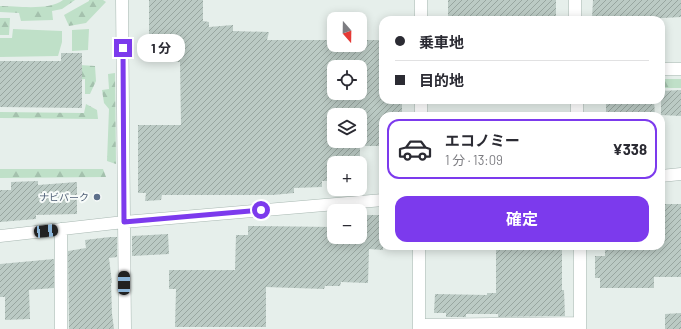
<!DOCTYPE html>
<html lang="ja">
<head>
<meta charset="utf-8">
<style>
	:root { --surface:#fff; --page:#f7f7f7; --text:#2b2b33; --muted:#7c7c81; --line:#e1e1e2; --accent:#7c3aed }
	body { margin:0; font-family:Barlow,"Noto Sans JP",sans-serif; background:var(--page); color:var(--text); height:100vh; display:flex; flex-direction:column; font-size:15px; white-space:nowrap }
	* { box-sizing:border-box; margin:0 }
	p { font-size:13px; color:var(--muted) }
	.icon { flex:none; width:22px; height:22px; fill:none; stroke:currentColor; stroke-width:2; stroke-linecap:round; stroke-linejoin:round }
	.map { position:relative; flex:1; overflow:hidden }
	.drawer { position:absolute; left:379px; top:112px; width:286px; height:138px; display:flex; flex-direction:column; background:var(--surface); border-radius:12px; box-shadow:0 2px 10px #0003 }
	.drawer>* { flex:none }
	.banner { position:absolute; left:379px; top:16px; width:286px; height:88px; border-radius:12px; box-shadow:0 2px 10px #0003; display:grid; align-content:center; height:88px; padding:0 16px; background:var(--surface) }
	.needle { width:26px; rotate:160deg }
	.fabs { position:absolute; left:327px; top:12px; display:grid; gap:8px }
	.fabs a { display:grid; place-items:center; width:40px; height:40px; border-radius:8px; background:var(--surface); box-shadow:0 2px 10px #0003; font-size:20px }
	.end { position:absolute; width:18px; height:18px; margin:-9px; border:5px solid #7c3aed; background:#fff; box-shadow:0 0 0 2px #fff }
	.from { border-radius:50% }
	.bubble { position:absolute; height:28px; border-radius:12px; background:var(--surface); box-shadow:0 2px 10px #0003; font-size:13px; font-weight:700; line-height:28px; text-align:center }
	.car { position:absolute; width:12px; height:24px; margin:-12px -6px; border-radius:5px; box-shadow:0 0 3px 1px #0007; background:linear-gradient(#222 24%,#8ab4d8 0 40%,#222 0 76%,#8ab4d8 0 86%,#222 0) }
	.banner b { display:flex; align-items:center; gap:14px; height:38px; font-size:15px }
	.banner b+b { border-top:1px solid var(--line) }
	.banner i { width:10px; height:10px; background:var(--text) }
	ul { padding:7px 0 0; list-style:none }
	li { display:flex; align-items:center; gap:12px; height:60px; margin:0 8px 6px; padding:0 8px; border:2px solid transparent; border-radius:12px }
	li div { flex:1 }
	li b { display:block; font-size:15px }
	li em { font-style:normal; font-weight:700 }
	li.current { border-color:var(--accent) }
	li>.icon { width:36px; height:36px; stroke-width:1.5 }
	.primary-button { display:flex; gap:8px; margin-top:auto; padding:8px 16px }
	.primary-button a { flex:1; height:46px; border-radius:12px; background:var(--accent); color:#fff; font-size:16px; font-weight:700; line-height:46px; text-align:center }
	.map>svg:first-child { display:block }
	.grass { fill:#bfe0c8 }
	.forest { fill:url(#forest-firs) }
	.building { fill:url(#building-hatch); fill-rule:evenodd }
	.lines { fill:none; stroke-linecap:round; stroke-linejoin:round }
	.minor-casing { stroke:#a8b8b2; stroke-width:13 }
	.minor { stroke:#fff; stroke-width:12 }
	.route { stroke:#7c3aed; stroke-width:5 }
	.service-dot { fill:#5c6f8a; stroke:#f7fbf9; stroke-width:1.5 }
	.labels { text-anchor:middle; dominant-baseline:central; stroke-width:4; stroke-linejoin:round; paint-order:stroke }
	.service-label { font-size:10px; fill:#4e5e75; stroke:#f7fbf9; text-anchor:end }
</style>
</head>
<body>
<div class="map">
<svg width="681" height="329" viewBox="0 0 681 329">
	<defs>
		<pattern id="forest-firs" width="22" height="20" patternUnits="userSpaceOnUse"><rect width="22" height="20" fill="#bfe0c8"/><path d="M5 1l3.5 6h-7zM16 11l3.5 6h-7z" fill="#a4c1ad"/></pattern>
		<pattern id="building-hatch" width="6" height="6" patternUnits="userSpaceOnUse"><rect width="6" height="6" fill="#bbcac4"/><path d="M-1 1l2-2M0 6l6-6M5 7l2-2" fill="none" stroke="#98a6a0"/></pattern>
	</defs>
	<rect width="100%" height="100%" fill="#e6efeb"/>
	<path class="grass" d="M 13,29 L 62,31 L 62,42 L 58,56 L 0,57 L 0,38 L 12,38 Z
		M 89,29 L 88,50 L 72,51 L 72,30 Z"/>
	<path class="forest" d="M 63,0 L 75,0 L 62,9 L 52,11 L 53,20 L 21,21 L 19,13 L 0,12 L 0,6 C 17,6 49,11 63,0 Z
		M 89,0 L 103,0 L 106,2 L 86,23 L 69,26 L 64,15 L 89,1 Z
		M 0,18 L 10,18 L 9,35 L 0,35 Z
		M 80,65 L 95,66 L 96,81 L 90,94 L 85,94 L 85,79 L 77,80 Z
		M 115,73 L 116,164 L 107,161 L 109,109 L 104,103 L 102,90 L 109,89 L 108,74 Z
		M 661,79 L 681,79 L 681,88 L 661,88 Z
		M 86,104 L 97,110 L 98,119 L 0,118 L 0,112 L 84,113 Z
		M 0,169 L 103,169 L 106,177 L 0,178 Z"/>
	<path class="building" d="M 149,0 L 203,0 L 203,21 L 209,22 L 209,27 L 233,25 L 233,31 L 269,32 L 267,40 L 334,40 L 334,45 L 360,45 L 360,40 L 383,40 L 383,100 L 402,100 L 402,116 L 383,116 L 383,146 L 360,146 L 360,163 L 334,163 L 334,181 L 322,181 L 322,187 L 294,188 L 294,193 L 273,195 L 162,195 L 161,200 L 145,201 L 146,193 L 138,193 L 138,125 L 181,125 L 180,62 L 149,62 ZM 334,67 L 360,67 L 360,93 L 334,93 ZM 334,115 L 360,115 L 360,141 L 334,141 Z
		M 448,0 L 556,0 L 556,20 L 448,20 Z
		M 593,0 L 681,0 L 681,17 L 644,19 L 644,17 L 592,18 Z
		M 61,53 L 82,53 L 82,108 L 0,107 L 0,61 L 61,61 Z
		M 681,90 L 681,116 L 661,115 L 661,91 Z
		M 606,100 L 654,100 L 655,116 L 606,116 Z
		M 38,181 L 38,185 L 77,182 L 77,214 L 36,215 L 36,219 L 0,222 L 0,190 L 11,190 L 11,182 Z
		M 661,204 L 681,204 L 681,277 L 654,277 L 654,288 L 600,288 L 600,278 L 595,278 L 595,256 L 605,256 L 605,246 L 661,246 Z
		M 367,215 L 383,215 L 383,250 L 369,249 L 368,283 L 341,282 L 340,286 L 325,286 L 324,289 L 266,287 L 266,327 L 175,327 L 176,289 L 169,289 L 169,270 L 235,270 L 236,235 L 248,235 L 248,226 L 334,227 L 334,237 L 360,237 L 360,224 L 367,224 Z
		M 168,234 L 169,254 L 132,256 L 132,236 Z
		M 110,237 L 117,237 L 117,257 L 109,258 L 112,283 L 111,283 L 112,314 L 114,329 L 69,329 L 68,251 L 86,248 L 85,240 Z
		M 496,250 L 562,250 L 562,290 L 564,290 L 565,316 L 498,317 L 498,314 L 466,314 L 466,317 L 446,317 L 446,313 L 434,313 L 435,294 L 487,295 L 487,293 L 496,293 Z
		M 54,259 L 54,288 L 29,290 L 30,319 L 5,320 L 5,297 L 0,297 L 0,264 Z
		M 681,313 L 681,329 L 665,329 L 665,314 Z"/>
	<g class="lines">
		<g class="minor-casing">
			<path id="minor" d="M 122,0 L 125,329
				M 421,0 L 421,20
				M 575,0 L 575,20
				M 661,69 L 681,69
				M 421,100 L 421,116
				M 577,100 L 577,116
				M 661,176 L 681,174
				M 0,236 L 124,222 L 383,200
				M 419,325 L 580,323
				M 61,329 L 61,229
				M 419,329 L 419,246
				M 580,329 L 580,246"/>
		</g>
		<use href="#minor" class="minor"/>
	</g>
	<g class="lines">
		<path class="route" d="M 123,48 L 124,222 L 261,210"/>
	</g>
	<circle class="service-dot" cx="97" cy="197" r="4"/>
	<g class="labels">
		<g class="service-label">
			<text x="89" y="197">ナビパーク</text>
		</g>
	</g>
</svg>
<div class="fabs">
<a><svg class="needle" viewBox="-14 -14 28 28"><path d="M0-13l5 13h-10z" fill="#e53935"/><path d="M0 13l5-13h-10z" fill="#7c7c81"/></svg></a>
<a><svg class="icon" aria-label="locate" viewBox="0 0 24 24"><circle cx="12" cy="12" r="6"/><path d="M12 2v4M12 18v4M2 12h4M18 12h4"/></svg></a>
<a><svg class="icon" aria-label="layers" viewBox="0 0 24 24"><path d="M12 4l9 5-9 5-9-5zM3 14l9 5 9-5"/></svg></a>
<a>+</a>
<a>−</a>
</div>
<i class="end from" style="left:261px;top:210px"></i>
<i class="end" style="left:123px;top:48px"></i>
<div class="bubble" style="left:137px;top:34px;width:48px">1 分</div>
<i class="car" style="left:46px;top:231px;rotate:84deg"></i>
<i class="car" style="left:124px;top:283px;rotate:0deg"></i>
<div class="banner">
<b><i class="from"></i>乗車地</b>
<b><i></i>目的地</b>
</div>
<section class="drawer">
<ul>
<li class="current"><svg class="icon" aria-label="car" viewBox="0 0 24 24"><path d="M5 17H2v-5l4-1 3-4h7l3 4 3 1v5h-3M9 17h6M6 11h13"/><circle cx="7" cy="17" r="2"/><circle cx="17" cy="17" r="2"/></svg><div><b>エコノミー</b><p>1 分 · 13:09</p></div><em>¥338</em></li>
</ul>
<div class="primary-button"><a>確定</a></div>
</section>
</div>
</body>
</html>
